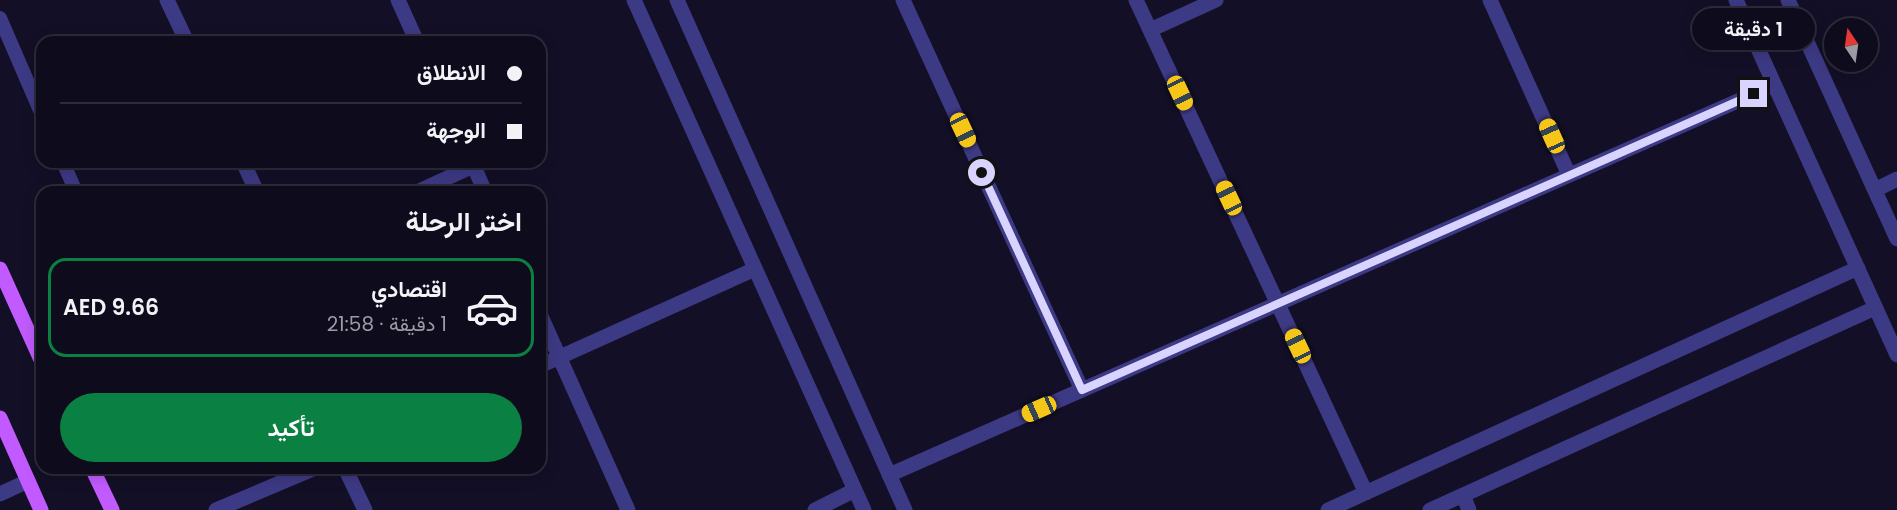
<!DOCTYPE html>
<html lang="ar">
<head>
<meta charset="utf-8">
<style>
	:root { --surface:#0e0b1c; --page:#171425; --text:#f1f3f6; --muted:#9b9ba3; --line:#2e2b3b; --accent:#0b8043 }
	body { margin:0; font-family:Poppins,Vazirmatn,sans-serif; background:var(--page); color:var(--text); direction:rtl; height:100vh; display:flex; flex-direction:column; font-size:22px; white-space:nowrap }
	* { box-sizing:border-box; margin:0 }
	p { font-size:20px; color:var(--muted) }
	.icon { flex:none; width:33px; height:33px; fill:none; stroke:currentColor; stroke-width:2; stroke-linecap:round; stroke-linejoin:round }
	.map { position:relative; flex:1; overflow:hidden; direction:ltr }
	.details { position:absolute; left:36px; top:186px; width:510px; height:288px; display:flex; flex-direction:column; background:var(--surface); border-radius:18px; box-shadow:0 3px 15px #0003,0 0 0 2px var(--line); direction:rtl }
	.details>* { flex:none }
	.hud { position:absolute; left:36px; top:36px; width:510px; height:132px; border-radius:18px; box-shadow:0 3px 15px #0003,0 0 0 2px var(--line); direction:rtl; display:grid; align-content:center; height:132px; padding:0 24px; background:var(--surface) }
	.needle { width:39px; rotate:347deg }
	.fabs { position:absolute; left:1824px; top:18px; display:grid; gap:12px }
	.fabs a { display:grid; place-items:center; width:54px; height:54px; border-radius:50%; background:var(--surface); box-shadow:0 3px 15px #0003,0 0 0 2px var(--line); font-size:30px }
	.end { position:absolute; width:27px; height:27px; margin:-14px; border:8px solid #d9d4ff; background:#111; box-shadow:0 0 0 3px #111 }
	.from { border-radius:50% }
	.bubble { position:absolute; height:42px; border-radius:21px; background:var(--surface); box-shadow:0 3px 15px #0003,0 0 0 2px var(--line); font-size:20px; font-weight:600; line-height:42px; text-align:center; direction:rtl }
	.car { position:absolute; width:18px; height:36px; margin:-18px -9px; border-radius:8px; box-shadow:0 0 4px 2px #0007; background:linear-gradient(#f5c518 24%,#345 0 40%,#f5c518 0 76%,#345 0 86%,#f5c518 0) }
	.hud b { display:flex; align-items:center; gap:21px; height:57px; font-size:22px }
	.hud b+b { border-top:2px solid var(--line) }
	.hud i { width:15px; height:15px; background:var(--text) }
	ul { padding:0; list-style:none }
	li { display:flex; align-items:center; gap:18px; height:99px; margin:0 12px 9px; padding:0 12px; border:3px solid transparent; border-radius:18px }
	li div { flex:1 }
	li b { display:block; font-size:22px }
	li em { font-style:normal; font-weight:600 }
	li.active { border-color:var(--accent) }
	li>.icon { width:54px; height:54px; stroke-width:1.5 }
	h2 { padding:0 24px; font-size:27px; line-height:72px }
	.cta { display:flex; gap:12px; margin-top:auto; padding:12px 24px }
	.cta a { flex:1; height:69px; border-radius:36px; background:var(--accent); color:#fff; font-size:24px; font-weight:600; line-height:69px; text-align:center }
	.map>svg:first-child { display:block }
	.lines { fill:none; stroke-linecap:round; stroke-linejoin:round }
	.lane { stroke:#3d3a85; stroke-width:14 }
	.street { stroke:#3d3a85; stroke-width:15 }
	.primary { stroke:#c25bff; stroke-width:15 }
	.route { stroke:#d9d4ff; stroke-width:8 }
</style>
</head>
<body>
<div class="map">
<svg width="1897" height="510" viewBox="0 0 1897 510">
	<rect width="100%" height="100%" fill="#130f26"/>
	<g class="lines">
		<path class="lane" d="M 0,18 L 42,115
			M 63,162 L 76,192"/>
		<path class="street" d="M 167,0 L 187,42
			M 398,0 L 417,42
			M 634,0 L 864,510
			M 677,0 L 905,510
			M 903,0 L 1082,390
			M 1136,0 L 1366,493
			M 1490,0 L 1569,175
			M 1736,0 L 1897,355
			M 1788,0 L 1897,239
			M 1150,30 L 1216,0
			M 243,162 L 257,192
			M 472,162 L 485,192
			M 1875,190 L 1897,179
			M 417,192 L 473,166
			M 540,314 L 628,510
			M 540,366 L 755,269
			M 345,468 L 365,510
			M 889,475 L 1774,85
			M 0,494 L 28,481
			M 1463,495 L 1469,510
			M 216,510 L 315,468
			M 815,510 L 855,490
			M 1328,510 L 1858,268
			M 1430,510 L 1875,308"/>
		<path class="primary" d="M 0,269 L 42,362
			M 0,418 L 41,510
			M 92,468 L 112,510"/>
	</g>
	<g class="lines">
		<path class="route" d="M 982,173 L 1082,390 L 1754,94"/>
	</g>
</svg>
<div class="fabs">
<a><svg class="needle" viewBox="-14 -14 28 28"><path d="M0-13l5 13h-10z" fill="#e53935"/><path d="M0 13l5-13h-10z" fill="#9b9ba3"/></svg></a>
</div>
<i class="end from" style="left:982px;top:173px"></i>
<i class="end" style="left:1754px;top:94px"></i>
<div class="bubble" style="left:1692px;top:8px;width:123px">1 دقيقة</div>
<i class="car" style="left:1180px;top:93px;rotate:155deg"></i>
<i class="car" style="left:963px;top:130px;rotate:155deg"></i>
<i class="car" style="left:1552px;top:136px;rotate:336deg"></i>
<i class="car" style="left:1229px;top:198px;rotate:335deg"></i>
<i class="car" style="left:1298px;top:346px;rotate:335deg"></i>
<i class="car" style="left:1039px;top:409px;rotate:246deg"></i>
<div class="hud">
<b><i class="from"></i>الانطلاق</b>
<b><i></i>الوجهة</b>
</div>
<section class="details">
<h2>اختر الرحلة</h2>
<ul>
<li class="active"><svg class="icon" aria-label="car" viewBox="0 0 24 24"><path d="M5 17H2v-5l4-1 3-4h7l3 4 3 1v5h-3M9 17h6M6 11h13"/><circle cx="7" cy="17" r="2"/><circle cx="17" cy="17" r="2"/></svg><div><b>اقتصادي</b><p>1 دقيقة · 21:58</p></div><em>AED 9.66</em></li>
</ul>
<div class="cta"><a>تأكيد</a></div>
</section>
</div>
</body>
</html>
